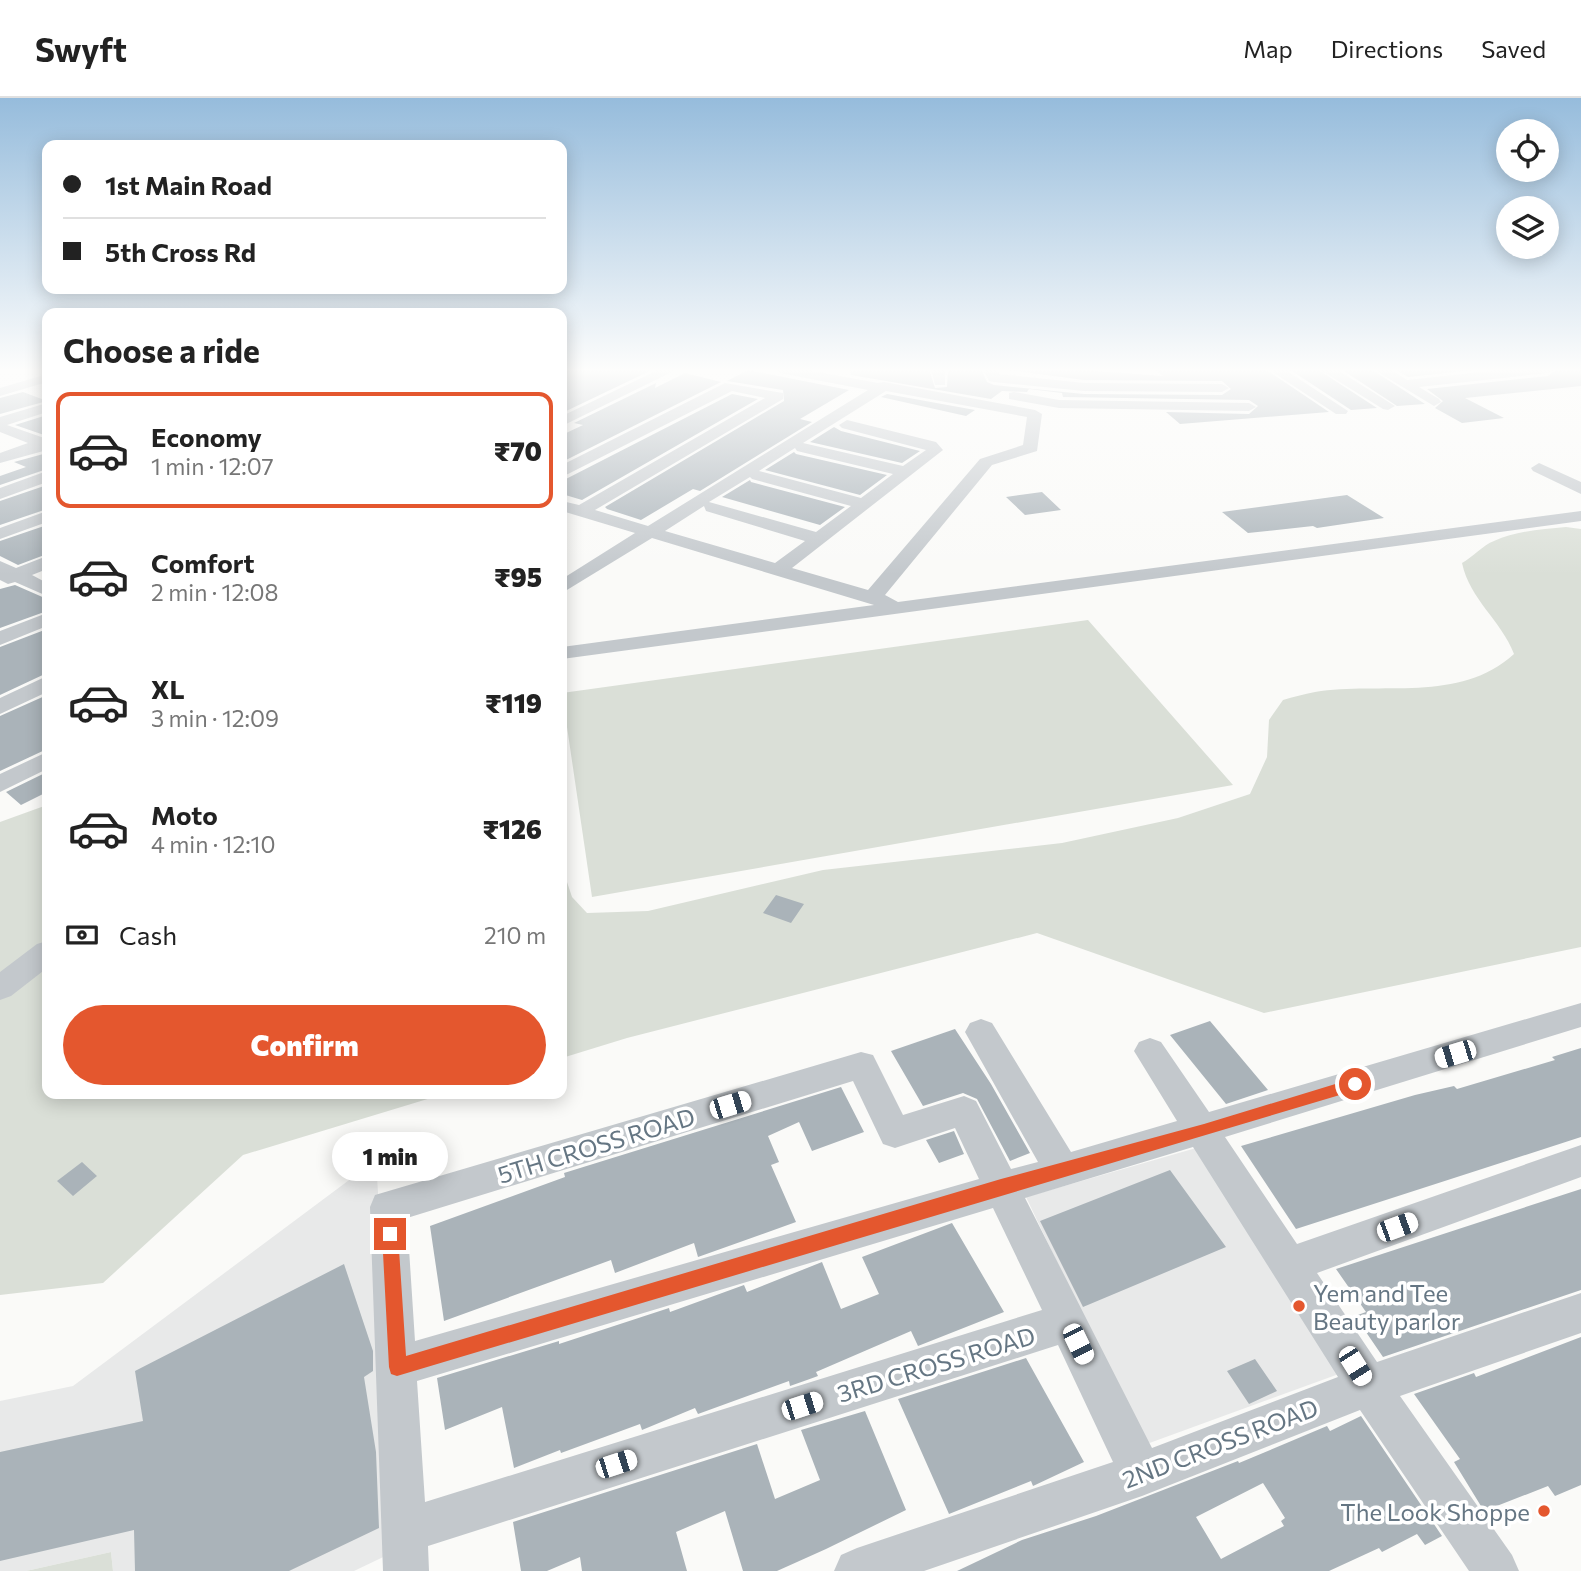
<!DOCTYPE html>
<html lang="en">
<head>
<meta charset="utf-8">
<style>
	:root { --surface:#fff; --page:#f2f2f2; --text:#222; --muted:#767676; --line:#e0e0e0; --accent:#e4572e }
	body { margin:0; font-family:Commissioner,sans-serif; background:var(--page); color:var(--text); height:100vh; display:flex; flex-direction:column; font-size:26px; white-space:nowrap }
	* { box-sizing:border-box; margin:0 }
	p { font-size:23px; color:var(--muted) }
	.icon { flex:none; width:38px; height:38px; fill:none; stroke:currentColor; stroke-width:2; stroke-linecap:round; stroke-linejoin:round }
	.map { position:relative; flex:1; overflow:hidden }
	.side { position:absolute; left:42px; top:210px; width:525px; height:791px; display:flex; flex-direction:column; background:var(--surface); border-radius:14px; box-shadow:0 4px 18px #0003 }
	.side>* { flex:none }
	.hud { position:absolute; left:42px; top:42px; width:525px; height:154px; border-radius:14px; box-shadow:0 4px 18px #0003; display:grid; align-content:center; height:154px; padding:0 21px; background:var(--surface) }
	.controls { position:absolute; left:1496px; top:21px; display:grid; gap:14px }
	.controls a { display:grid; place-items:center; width:63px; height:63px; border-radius:50%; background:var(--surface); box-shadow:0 4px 18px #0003; font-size:35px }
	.end { position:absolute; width:32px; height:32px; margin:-16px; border:9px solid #e4572e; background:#fff; box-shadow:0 0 0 4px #fff }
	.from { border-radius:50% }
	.bubble { position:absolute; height:49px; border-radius:24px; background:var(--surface); box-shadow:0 4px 18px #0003; font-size:23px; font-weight:800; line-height:49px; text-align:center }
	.car { position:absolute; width:21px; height:42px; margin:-21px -10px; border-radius:9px; box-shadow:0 0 5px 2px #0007; background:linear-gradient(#fff 24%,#345 0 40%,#fff 0 76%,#345 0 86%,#fff 0) }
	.hud b { display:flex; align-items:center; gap:24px; height:66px; font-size:26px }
	.hud b+b { border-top:2px solid var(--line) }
	.hud i { width:18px; height:18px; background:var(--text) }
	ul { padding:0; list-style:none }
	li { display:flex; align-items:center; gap:21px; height:116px; margin:0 14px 10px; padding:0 7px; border:4px solid transparent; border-radius:14px }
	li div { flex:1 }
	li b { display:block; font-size:26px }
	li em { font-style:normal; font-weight:800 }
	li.selected { border-color:var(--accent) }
	li>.icon { width:63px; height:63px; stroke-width:1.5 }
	h2 { padding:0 21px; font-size:32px; line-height:84px }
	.pay { display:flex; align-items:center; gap:18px; height:77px; padding:0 21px; font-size:26px }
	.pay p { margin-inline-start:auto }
	.button { display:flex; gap:14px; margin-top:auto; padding:14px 21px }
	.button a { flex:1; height:80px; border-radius:42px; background:var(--accent); color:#fff; font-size:28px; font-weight:800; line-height:80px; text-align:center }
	header { display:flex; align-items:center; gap:42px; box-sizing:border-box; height:98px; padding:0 35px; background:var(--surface); border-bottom:2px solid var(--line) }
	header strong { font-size:33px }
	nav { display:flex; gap:38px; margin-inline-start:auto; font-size:24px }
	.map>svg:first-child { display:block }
	.built { fill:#e8e9e9 }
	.green { fill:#dadfd7 }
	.building { fill:#aab3b9; fill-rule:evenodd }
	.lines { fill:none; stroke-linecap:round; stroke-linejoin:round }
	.minor { fill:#c3c8cc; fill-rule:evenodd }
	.route { fill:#e4572e }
	.poi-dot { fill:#e4572e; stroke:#fff; stroke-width:2.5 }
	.labels { text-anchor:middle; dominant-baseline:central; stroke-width:7; stroke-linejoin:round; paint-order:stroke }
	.near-street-label { font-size:24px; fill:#657683; stroke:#fff }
	.near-poi-label { font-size:24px; fill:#657683; stroke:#fff; text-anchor:start }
</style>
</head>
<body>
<header>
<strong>Swyft</strong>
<nav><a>Map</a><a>Directions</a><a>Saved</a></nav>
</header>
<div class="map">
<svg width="1581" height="1473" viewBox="0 0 1581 1473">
	<rect width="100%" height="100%" fill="#fafaf8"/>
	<path class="built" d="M 1203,1048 L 1347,1273 L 1144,1347 L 1026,1099 Z
		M 376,1062 L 400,1451 L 354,1473 L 113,1473 L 111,1454 L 26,1473 L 0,1473 L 0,1303 L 73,1288 Z"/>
	<path class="green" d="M 1566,429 L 1581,431 L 1581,849 L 1264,915 L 1037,835 L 627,940 L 562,960 L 562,769 L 572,799 L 587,815 L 648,813 L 823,772 L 1062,745 L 1178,720 L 1250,696 L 1267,659 L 1269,622 L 1283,602 C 1293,599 1304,596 1315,594 C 1381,583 1459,606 1514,556 C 1501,522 1470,502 1462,465 C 1473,459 1483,447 1494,443 C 1516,433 1542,431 1566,429 Z
		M 1088,522 L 1233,687 L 592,799 L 562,595 Z
		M 47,707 L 47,996 L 444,996 L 243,1057 L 103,1185 L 0,1197 L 0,724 Z
		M 111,1454 L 113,1473 L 26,1473 Z"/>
	<path class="building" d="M 562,271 L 654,271 L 562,315 Z
		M 929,271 L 935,290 L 947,289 L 948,271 L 981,271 L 987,284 L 994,287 L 1084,296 L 1222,297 L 1231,291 L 1222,283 L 1084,282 L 1000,271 L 1069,271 L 1163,278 L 1155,271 L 1265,271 L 1329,314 L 1180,326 L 1166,314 L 1249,316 L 1258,308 L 1249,302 L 1063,299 L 1062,295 L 1029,291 L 1027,294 L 1002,293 L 991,301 L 851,277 L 850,272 Z
		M 1289,271 L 1317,271 L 1377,310 L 1351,312 Z
		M 1341,271 L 1371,271 L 1425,306 L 1397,308 Z
		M 1395,271 L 1484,271 L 1408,279 Z
		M 1557,271 L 1581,271 L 1581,288 L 1465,300 L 1504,320 L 1462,325 L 1435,310 L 1443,303 L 1427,291 L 1548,278 Z
		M 748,272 L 849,292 L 800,321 L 812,324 L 700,393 L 693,391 L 641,422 L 607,411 L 605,409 L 784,303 L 783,292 L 727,283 Z
		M 685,275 L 721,284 L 566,362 L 562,361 L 562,337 L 583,327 L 574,325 L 656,285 L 655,290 Z
		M 23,294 L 47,303 L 0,316 L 0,300 Z
		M 732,296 L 758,301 L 582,402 L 562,396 L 562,383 Z
		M 887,296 L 975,312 L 966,318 L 881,299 Z
		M 47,317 L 47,338 L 15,327 Z
		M 834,329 L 841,333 L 920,353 L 902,365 L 810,344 Z
		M 794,354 L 796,356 L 887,377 L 860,397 L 765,372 Z
		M 47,355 L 47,371 L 0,387 L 0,378 L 26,369 L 14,364 Z
		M 750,382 L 751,384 L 845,409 L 820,427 L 722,399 Z
		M 47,387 L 47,411 L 0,427 L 0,403 Z
		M 1042,394 L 1061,412 L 1025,417 L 1006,399 Z
		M 1347,397 L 1384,420 L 1317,430 L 1313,428 L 1248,435 L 1222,414 Z
		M 47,427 L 47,456 L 18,467 L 0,458 L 0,443 Z
		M 15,487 L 47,501 L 47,513 L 0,530 L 0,491 Z
		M 47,531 L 47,575 L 0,597 L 0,549 Z
		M 47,597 L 47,651 L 0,673 L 0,618 Z
		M 47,674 L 47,694 L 21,707 L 6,694 Z
		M 776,797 L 804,806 L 791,825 L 763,815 Z
		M 1210,923 L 1268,992 L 1226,1006 L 1170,937 Z
		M 955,931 L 991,986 L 1030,1055 L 1010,1063 L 977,1001 L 963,995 L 923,1008 L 891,953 Z
		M 1581,950 L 1581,1039 L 1296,1131 L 1241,1048 L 1415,997 L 1454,988 L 1457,991 L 1555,962 L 1552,959 Z
		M 841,989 L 864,1034 L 812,1053 L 799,1024 L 768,1038 L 779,1064 L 771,1067 L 796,1124 L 698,1159 L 694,1145 L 615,1175 L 611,1162 L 444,1223 L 430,1128 L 565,1079 L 564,1075 Z
		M 954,1033 L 964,1056 L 939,1065 L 926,1042 Z
		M 82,1064 L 97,1078 L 73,1098 L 57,1083 Z
		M 1170,1072 L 1226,1149 L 1083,1209 L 1040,1123 Z
		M 1581,1091 L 1581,1192 L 1383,1259 L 1355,1218 L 1366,1214 L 1336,1171 Z
		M 952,1125 L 1004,1214 L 918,1248 L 911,1233 L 816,1274 L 818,1278 L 807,1282 L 790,1288 L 789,1283 L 698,1316 L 695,1310 L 642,1332 L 640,1326 L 561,1355 L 560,1352 L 514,1370 L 502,1309 L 445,1332 L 437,1280 L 559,1243 L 559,1246 L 669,1210 L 670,1214 L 744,1187 L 747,1194 L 822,1164 L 841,1211 L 879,1196 L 862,1159 Z
		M 344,1166 L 373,1253 L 373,1273 L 364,1279 L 376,1354 L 379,1430 L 289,1473 L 135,1473 L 134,1432 L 0,1463 L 0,1354 L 143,1323 L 135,1273 Z
		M 1581,1239 L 1581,1387 L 1555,1398 L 1548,1388 L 1484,1413 L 1454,1364 L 1460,1361 L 1414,1296 L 1474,1275 L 1476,1279 Z
		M 1026,1260 L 1084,1364 L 1033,1388 L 1031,1383 L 949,1416 L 898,1301 Z
		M 1255,1261 L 1277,1293 L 1249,1306 L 1227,1273 Z
		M 865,1313 L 906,1412 L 826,1451 L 777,1473 L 743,1473 L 725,1413 L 676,1434 L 687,1473 L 582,1473 L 580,1459 L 547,1473 L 521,1473 L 513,1424 L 757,1346 L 775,1401 L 820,1382 L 801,1332 Z
		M 1361,1318 L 1442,1438 L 1425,1447 L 1417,1436 L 1382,1454 L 1379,1450 L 1329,1473 L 957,1473 L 1022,1442 L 1096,1418 L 1238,1363 L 1239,1365 L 1327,1328 L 1330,1333 ZM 1263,1385 L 1285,1420 L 1281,1423 L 1284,1428 L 1221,1461 L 1196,1419 Z"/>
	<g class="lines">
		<path class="minor" d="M 660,271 L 678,271 L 562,328 L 562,318 Z
			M 773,271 L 802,271 L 878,285 L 884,284 L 1035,312 L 1042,316 L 1037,353 L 992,367 L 885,497 L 898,504 L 1581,413 L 1581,423 L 562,561 L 562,549 L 874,507 L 652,440 L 562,495 L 562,481 L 635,435 L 562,413 L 562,403 L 579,407 L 765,300 L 732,293 L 568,376 L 562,378 L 562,367 L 725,285 L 783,295 L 783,301 L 595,412 L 648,428 L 868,292 L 780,275 ZM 886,293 L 1027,319 L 1023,347 L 980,361 L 868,492 L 792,470 L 943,352 L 936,344 L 847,322 L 839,327 L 842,330 L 926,352 L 903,368 L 803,345 ZM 795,350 L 797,353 L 893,376 L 861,400 L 759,373 ZM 750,379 L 752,381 L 851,408 L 816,434 L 709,404 ZM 704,408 L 706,413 L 805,443 L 775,465 L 665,433 Z
			M 931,271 L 945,271 L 945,287 L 935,287 Z
			M 983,271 L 997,271 L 999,276 L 1084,285 L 1222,286 L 1229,290 L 1222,294 L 1084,293 L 994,284 L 989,283 Z
			M 1268,271 L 1284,271 L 1348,313 L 1346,316 L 1336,316 Z
			M 1319,271 L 1336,271 L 1395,308 L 1388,312 L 1383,311 Z
			M 1373,271 L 1390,271 L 1407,282 L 1509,271 L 1555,271 L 1548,275 L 1419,289 L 1439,301 L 1441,304 L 1434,308 Z
			M 47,276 L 47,284 L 0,298 L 0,290 Z
			M 1014,294 L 1059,302 L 1249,305 L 1256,309 L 1249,313 L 1059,310 L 1009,301 L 1009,295 Z
			M 47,305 L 47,314 L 7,327 L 47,341 L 47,352 L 0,365 L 0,355 L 28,345 L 0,334 L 0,319 Z
			M 1539,365 L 1581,384 L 1581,396 L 1533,373 L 1531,370 Z
			M 47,373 L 47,384 L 0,401 L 0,390 Z
			M 47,413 L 47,424 L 0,441 L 0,430 Z
			M 47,458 L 47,471 L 32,477 L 47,485 L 47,498 L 15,484 L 8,486 L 0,482 L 0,463 L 16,470 Z
			M 47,515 L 47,528 L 0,547 L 0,533 Z
			M 47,578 L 47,594 L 0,616 L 0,600 Z
			M 47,654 L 47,671 L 0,694 L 0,676 Z
			M 47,843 L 47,870 L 11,898 L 0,902 L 0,874 L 37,846 Z
			M 1581,905 L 1581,929 L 1225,1039 L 1297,1146 L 1581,1047 L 1581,1079 L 1317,1175 L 1377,1264 L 1581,1195 L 1581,1235 L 1400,1298 L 1512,1457 L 1519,1473 L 1469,1473 L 1360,1312 L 1142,1398 L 924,1473 L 834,1473 L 841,1457 L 857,1450 L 1113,1364 L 1058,1247 L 428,1448 L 429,1473 L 383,1473 L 370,1109 L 375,1097 L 861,954 L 873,957 L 903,1017 L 964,998 L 976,1003 L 1011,1071 L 1038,1064 L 965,934 L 970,925 L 981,921 L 992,925 L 1071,1054 L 1177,1023 L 1134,953 L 1139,944 L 1150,940 L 1161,944 L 1209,1014 ZM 853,983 L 883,1046 L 895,1050 L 955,1030 L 979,1081 L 415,1243 L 407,1120 ZM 1193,1049 L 1338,1279 L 1152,1350 L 1025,1100 ZM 993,1110 L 1042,1212 L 425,1404 L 417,1283 Z"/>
	</g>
	<linearGradient id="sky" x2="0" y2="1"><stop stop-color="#96bcdc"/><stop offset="0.57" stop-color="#fdfdfc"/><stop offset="1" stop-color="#fdfdfc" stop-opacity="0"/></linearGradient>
	<rect width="1581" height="477" fill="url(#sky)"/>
	<path class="route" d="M 1355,980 L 1362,986 L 1360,991 L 397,1278 L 391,1276 L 389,1269 L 382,1136 L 390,1128 L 398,1136 L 406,1258 L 1001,1081 L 1204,1026 Z"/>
	<g class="poi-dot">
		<circle cx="1299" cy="1208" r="7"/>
		<circle cx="1544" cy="1413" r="7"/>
	</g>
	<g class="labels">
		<g class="near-street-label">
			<text transform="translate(596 1047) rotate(-17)">5TH CROSS ROAD</text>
			<text transform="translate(936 1266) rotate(-17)">3RD CROSS ROAD</text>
			<text transform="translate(1220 1345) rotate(-21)">2ND CROSS ROAD</text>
		</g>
		<g class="near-poi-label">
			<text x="1313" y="1194">Yem and Tee<tspan x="1313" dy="28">Beauty parlor</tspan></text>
			<text x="1530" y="1413" text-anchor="end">The Look Shoppe</text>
		</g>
	</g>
</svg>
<div class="controls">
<a><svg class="icon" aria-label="locate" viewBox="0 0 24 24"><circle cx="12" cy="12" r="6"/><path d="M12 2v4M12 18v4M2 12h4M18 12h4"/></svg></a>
<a><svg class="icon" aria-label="layers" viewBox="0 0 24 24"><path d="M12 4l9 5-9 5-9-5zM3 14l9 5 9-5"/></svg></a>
</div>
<i class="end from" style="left:1355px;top:986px"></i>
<i class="end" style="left:390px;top:1136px"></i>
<div class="bubble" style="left:332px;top:1034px;width:116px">1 min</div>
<i class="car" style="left:1455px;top:956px;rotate:253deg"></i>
<i class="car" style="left:730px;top:1007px;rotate:73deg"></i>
<i class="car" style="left:1397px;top:1129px;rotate:70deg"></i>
<i class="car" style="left:1078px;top:1246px;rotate:154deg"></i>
<i class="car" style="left:1355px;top:1268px;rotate:148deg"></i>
<i class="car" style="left:802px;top:1308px;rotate:72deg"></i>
<i class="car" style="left:616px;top:1366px;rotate:72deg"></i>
<div class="hud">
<b><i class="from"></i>1st Main Road</b>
<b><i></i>5th Cross Rd</b>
</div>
<section class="side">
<h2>Choose a ride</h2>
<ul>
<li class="selected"><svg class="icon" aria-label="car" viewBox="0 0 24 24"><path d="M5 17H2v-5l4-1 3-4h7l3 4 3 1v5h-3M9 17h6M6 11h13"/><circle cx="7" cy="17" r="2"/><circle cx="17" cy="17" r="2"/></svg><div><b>Economy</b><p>1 min · 12:07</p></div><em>₹70</em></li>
<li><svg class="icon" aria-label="car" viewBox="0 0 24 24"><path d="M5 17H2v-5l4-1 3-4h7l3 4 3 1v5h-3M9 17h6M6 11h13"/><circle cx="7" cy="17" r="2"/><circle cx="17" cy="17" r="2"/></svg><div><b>Comfort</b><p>2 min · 12:08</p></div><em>₹95</em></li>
<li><svg class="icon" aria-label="car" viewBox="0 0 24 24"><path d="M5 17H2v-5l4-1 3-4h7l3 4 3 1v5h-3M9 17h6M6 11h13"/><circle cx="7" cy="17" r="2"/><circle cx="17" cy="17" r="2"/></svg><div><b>XL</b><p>3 min · 12:09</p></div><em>₹119</em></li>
<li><svg class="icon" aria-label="car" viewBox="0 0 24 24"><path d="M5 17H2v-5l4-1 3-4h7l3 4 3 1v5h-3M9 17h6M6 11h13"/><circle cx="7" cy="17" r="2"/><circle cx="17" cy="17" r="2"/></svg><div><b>Moto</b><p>4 min · 12:10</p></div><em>₹126</em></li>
</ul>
<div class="pay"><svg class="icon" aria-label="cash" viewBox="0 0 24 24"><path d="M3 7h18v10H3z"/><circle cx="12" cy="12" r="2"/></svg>Cash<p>210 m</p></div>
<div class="button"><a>Confirm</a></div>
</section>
</div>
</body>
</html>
